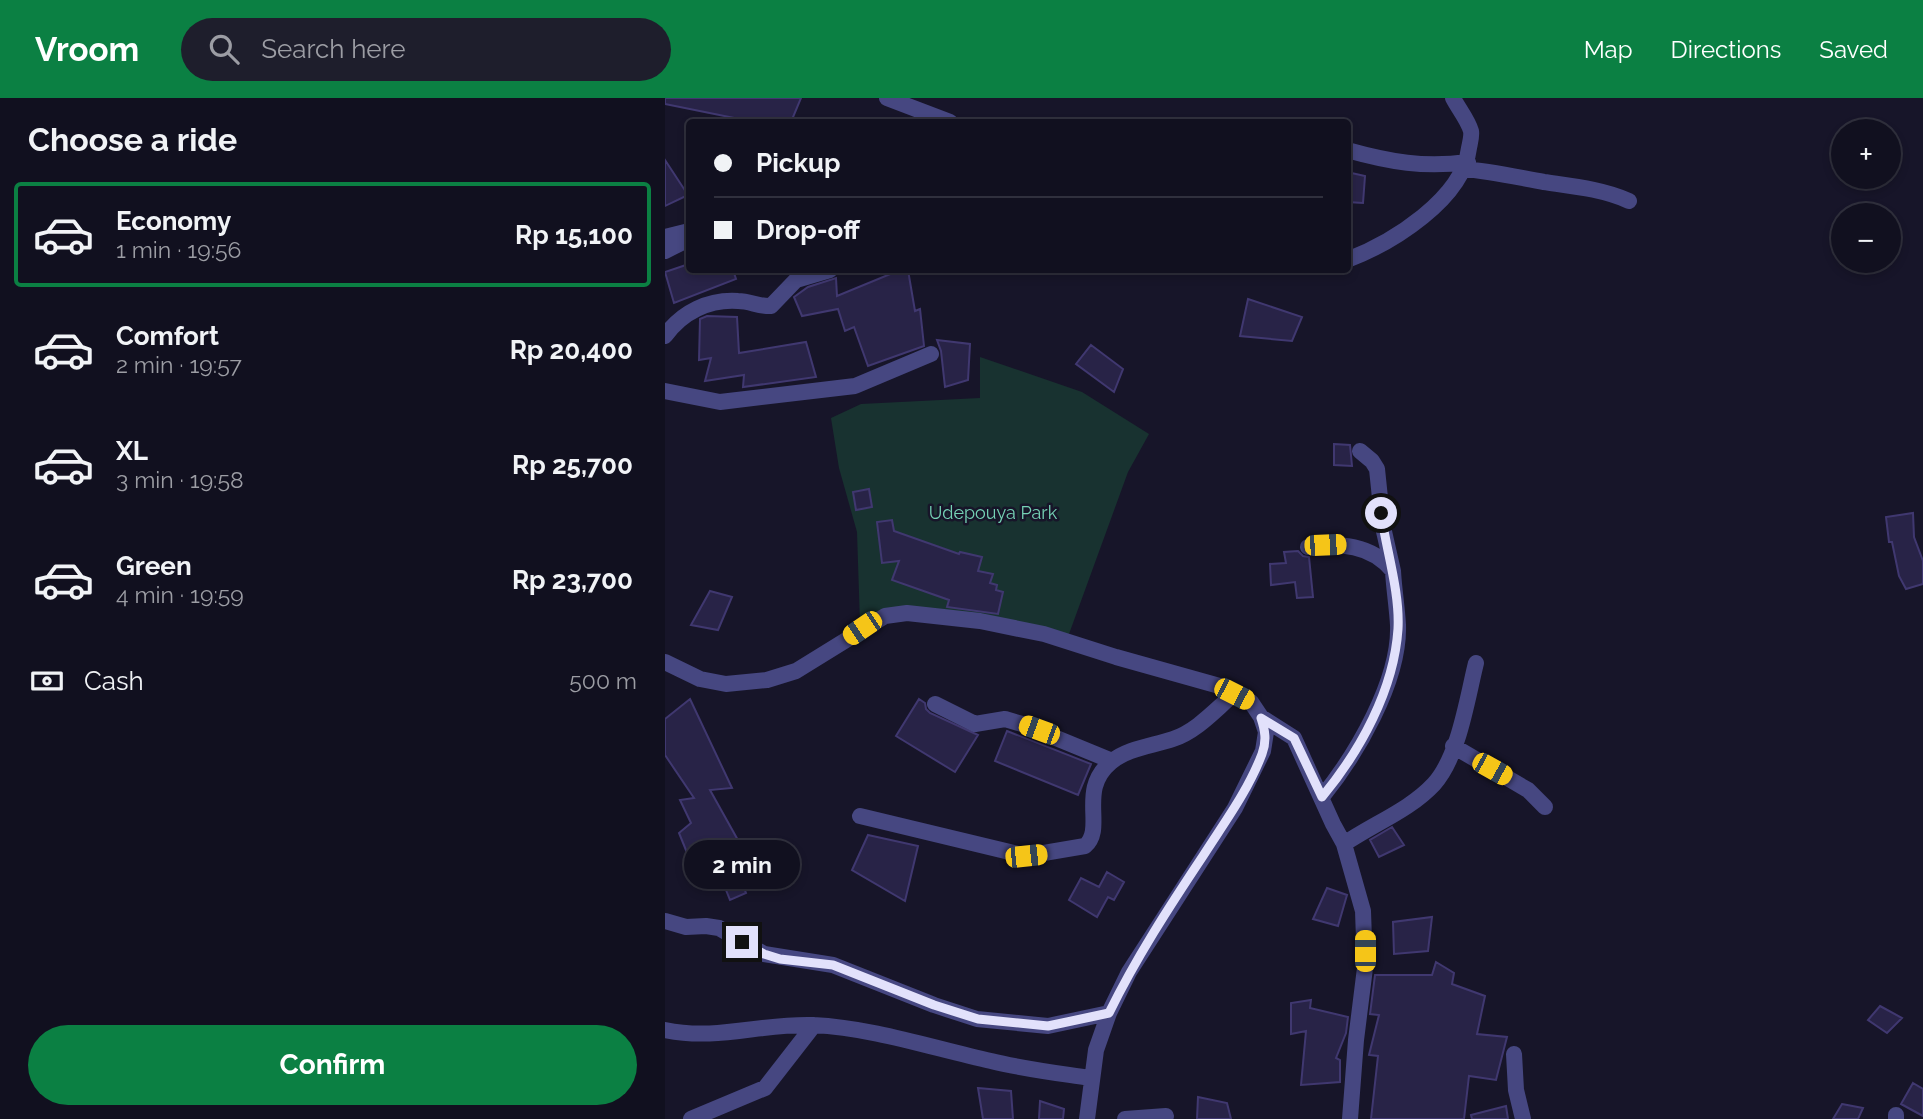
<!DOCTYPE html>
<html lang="en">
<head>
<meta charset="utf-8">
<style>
	:root { --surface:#11101f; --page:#1e1e2c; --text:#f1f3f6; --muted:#9c9da4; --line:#30303d; --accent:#0b8043 }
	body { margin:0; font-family:Raleway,sans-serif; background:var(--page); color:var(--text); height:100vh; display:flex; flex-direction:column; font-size:26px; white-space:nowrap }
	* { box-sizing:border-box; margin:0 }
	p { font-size:23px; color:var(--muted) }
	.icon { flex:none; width:38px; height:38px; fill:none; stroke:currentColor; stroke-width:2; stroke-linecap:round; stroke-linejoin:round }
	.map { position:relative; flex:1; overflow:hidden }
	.drawer { display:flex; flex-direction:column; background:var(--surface); width:665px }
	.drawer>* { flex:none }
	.hud { position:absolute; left:21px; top:21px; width:665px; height:154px; border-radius:7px; box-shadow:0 4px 10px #0003,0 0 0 2px var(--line); display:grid; align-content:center; height:154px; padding:0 28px; background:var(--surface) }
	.controls { position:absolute; left:1166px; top:21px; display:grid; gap:14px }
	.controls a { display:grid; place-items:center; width:70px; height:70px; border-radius:50%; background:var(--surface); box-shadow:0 4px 10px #0003,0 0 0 2px var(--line); font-size:35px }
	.end { position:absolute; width:32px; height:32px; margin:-16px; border:9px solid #e2e1fb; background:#111; box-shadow:0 0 0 4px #111 }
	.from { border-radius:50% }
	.bubble { position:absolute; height:49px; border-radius:24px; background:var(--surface); box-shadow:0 4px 10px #0003,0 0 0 2px var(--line); font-size:23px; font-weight:700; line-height:49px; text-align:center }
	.car { position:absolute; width:21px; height:42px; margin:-21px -10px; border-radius:9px; box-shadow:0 0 5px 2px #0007; background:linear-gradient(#f5c518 24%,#345 0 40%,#f5c518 0 76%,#345 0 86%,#f5c518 0) }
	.hud b { display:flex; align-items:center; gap:24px; height:66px; font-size:26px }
	.hud b+b { border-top:2px solid var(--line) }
	.hud i { width:18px; height:18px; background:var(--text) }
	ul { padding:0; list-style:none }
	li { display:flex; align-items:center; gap:21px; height:105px; margin:0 14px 10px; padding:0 14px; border:4px solid transparent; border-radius:7px }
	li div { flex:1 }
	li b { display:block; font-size:26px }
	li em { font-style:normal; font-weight:700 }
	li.on { border-color:var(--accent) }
	li>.icon { width:63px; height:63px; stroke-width:1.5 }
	h2 { padding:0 28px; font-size:32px; line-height:84px }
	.pay { display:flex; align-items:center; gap:18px; height:77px; padding:0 28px; font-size:26px }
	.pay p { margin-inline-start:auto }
	.button { display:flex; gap:14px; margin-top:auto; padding:14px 28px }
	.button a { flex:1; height:80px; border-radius:42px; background:var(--accent); color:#fff; font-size:28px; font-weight:700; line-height:80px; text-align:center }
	header { display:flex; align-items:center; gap:42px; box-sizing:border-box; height:98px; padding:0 35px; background:var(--accent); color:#fff }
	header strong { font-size:33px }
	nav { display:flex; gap:38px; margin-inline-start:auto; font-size:24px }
	.search { width:490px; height:63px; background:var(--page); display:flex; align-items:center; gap:18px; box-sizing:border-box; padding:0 24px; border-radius:38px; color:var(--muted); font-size:26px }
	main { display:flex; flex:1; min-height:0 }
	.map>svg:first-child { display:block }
	.green { fill:#183230 }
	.building { fill:#282347; stroke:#403870; stroke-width:2 }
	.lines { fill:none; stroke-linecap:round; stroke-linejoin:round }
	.minor { stroke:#464781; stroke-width:16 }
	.route { stroke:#e2e1fb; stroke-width:9 }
	.labels { text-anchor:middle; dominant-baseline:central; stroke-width:5; stroke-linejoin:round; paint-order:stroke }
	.park-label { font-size:18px; fill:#75d2b5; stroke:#171529 }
</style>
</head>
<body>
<header>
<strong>Vroom</strong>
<div class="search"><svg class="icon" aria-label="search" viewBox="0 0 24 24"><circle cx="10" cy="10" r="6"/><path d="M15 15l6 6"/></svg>Search here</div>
<nav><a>Map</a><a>Directions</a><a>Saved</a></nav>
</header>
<main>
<section class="drawer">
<h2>Choose a ride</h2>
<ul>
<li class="on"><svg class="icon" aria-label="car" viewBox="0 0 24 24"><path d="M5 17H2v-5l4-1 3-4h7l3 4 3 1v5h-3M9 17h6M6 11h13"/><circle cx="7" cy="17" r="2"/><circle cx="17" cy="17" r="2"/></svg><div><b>Economy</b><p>1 min · 19:56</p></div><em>Rp 15,100</em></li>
<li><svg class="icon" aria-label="car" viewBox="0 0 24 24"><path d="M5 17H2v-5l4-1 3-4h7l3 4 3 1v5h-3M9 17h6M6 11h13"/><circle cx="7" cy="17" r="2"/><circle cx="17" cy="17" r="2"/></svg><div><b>Comfort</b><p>2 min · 19:57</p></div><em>Rp 20,400</em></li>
<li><svg class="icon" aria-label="car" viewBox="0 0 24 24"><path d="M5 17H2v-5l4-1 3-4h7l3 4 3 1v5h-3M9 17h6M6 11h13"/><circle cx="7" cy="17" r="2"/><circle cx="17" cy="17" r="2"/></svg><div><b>XL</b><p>3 min · 19:58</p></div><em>Rp 25,700</em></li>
<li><svg class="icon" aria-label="car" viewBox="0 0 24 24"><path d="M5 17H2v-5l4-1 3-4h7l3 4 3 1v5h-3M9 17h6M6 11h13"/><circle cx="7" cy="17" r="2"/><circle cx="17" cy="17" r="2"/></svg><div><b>Green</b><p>4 min · 19:59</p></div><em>Rp 23,700</em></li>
</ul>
<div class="pay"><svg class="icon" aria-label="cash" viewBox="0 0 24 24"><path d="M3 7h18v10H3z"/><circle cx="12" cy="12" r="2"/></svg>Cash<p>500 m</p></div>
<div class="button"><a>Confirm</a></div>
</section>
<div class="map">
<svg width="1258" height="1021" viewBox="0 0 1258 1021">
	<rect width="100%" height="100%" fill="#171529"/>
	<path class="green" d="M 315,259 L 417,294 L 484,336 L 463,374 L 404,536 L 272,520 L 195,525 L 192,434 L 174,370 L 166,320 L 196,306 L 315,300 Z"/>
	<path class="building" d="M 0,0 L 136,0 L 126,24 L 89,24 L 0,6 Z
		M 0,62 L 23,97 L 0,108 Z
		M 682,74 L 700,78 L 698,105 L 682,104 Z
		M 24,166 L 24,172 L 68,172 L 71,181 L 9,205 L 0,174 Z
		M 235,172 L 243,172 L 250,213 L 255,211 L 259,248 L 203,268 L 189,229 L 180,233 L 173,211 L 137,218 L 129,199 L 143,189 L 171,180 L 172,198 Z
		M 583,201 L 637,219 L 627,243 L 575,238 Z
		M 42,218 L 72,219 L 74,255 L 141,244 L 151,279 L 78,289 L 79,277 L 40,283 L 46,260 L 34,262 L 35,221 Z
		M 272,242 L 305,246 L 303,282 L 280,289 L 276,253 Z
		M 426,247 L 458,271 L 449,294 L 411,266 Z
		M 669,346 L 685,347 L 687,368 L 669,367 Z
		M 204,391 L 207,409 L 191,412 L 188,394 Z
		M 1248,415 L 1249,439 L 1258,463 L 1258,486 L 1241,491 L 1234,478 L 1227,444 L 1224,444 L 1221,419 Z
		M 227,422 L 229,433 L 294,456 L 295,454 L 317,459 L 313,473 L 328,476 L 325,485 L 332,487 L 331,492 L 338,494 L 333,516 L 282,509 L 284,502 L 227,482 L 234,463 L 217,465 L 212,424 Z
		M 633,453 L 638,458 L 644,459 L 648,499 L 632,500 L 630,484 L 606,487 L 605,466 L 621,465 L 619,454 Z
		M 45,493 L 67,499 L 53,532 L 26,527 Z
		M 25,601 L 67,690 L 45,692 L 74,744 L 66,755 L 81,795 L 65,802 L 47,757 L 27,767 L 14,735 L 26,725 L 15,702 L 29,700 L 0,657 L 0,621 Z
		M 254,601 L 260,605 L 261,611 L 265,615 L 313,637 L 290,674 L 231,638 Z
		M 342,633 L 426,666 L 413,697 L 330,663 Z
		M 727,729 L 739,747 L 714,759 L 705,742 Z
		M 203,737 L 253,748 L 240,803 L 187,772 Z
		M 442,774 L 459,784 L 449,802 L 443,799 L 432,819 L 404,802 L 416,780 L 434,789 Z
		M 662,790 L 682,797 L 673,828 L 648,821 Z
		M 767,819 L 763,853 L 729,856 L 728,824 Z
		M 771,864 L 789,875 L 787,886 L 820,898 L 812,936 L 842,939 L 831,982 L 804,978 L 799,1021 L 706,1021 L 713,958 L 704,957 L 714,917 L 705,916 L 710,877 L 767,877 Z
		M 646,902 L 645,910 L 683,919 L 681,935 L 671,960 L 675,962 L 675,984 L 636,987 L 641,933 L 626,936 L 626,905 Z
		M 1215,908 L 1237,920 L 1222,935 L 1203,922 Z
		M 1248,985 L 1258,991 L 1258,1018 L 1236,1006 Z
		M 313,990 L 346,993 L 348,1021 L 318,1021 Z
		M 533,999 L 562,1005 L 566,1021 L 532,1021 Z
		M 375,1003 L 399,1011 L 398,1021 L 374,1021 Z
		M 1177,1006 L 1198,1010 L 1193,1021 L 1168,1021 Z
		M 841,1008 L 843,1021 L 807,1021 L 806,1017 Z"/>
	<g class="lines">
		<path class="minor" d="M 222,0 L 285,24
			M 682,52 C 725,64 759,70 803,64
			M 798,71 C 825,73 851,79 879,84 C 906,88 938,91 964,103
			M 0,139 L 24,133
			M 0,153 L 24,141
			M 682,162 C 727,145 798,101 804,50 C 805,45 807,38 806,33 C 803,22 793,10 788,0
			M 0,238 C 17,214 44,201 73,203 C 85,203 95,209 106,208 L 131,182 L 165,172
			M 0,293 L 55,304 L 190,288 L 266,256
			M 695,353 L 707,363 L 712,371 L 718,429 L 728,473
			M 643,449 C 675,445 706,446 728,473 C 729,491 732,509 733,527 C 735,583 691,657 657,699
			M 0,564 L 35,581 L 61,586 L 102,582 L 131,573 L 220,518 L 242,515 L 315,523 L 379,536 L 451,559 L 558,589 L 586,604 L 596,619 L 601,634 L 598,653 L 570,710 L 464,874 L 444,915 L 431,952 L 422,1021
			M 270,606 L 310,626 L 340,621 L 357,626 L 447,663
			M 596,619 L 629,640 L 668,726 L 679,746 L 698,813 L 700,870 L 691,942 L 685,1021
			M 788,648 L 863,692 L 880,709
			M 195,718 L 361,758 L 420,748 C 441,730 412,692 446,664 C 463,650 488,648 508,641 C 532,633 550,612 569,596
			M 679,746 C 708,726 745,712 769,686 C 794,658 802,601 811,565
			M 0,823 L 21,829 L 41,828 L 54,830 L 99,856 L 168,867 L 269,907 L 312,921 L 383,928 L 444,915
			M 0,932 C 52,943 97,925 148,927 C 209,930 267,950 326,963 C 358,971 392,975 425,980
			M 849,956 L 851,992 L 858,1021
			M 26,1021 L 100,990 L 149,927
			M 460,1021 L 501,1018
			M 1231,1021 L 1231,1017"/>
	</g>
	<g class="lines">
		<path class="route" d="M 77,844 L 99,856 L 115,861 L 168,867 L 269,907 L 313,921 L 383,928 L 444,915 C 471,860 504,809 538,758 C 559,725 583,693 597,656 C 602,643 600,632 596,620 L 629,640 L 657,699 C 695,653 729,592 733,531 C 735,494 721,451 716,415"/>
	</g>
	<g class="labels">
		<g class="park-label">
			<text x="328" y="414">Udepouya Park</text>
		</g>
	</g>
</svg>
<div class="controls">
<a>+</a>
<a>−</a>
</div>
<i class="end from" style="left:716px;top:415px"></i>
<i class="end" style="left:77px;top:844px"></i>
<div class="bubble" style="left:19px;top:742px;width:116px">2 min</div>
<i class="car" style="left:660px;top:447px;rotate:88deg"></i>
<i class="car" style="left:197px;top:530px;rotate:236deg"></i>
<i class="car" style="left:569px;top:596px;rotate:117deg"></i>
<i class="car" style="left:374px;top:632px;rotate:290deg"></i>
<i class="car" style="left:827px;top:671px;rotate:119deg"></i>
<i class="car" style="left:361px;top:758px;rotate:84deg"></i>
<i class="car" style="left:700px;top:853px;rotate:0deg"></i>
<div class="hud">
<b><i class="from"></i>Pickup</b>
<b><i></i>Drop-off</b>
</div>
</div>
</main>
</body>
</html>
